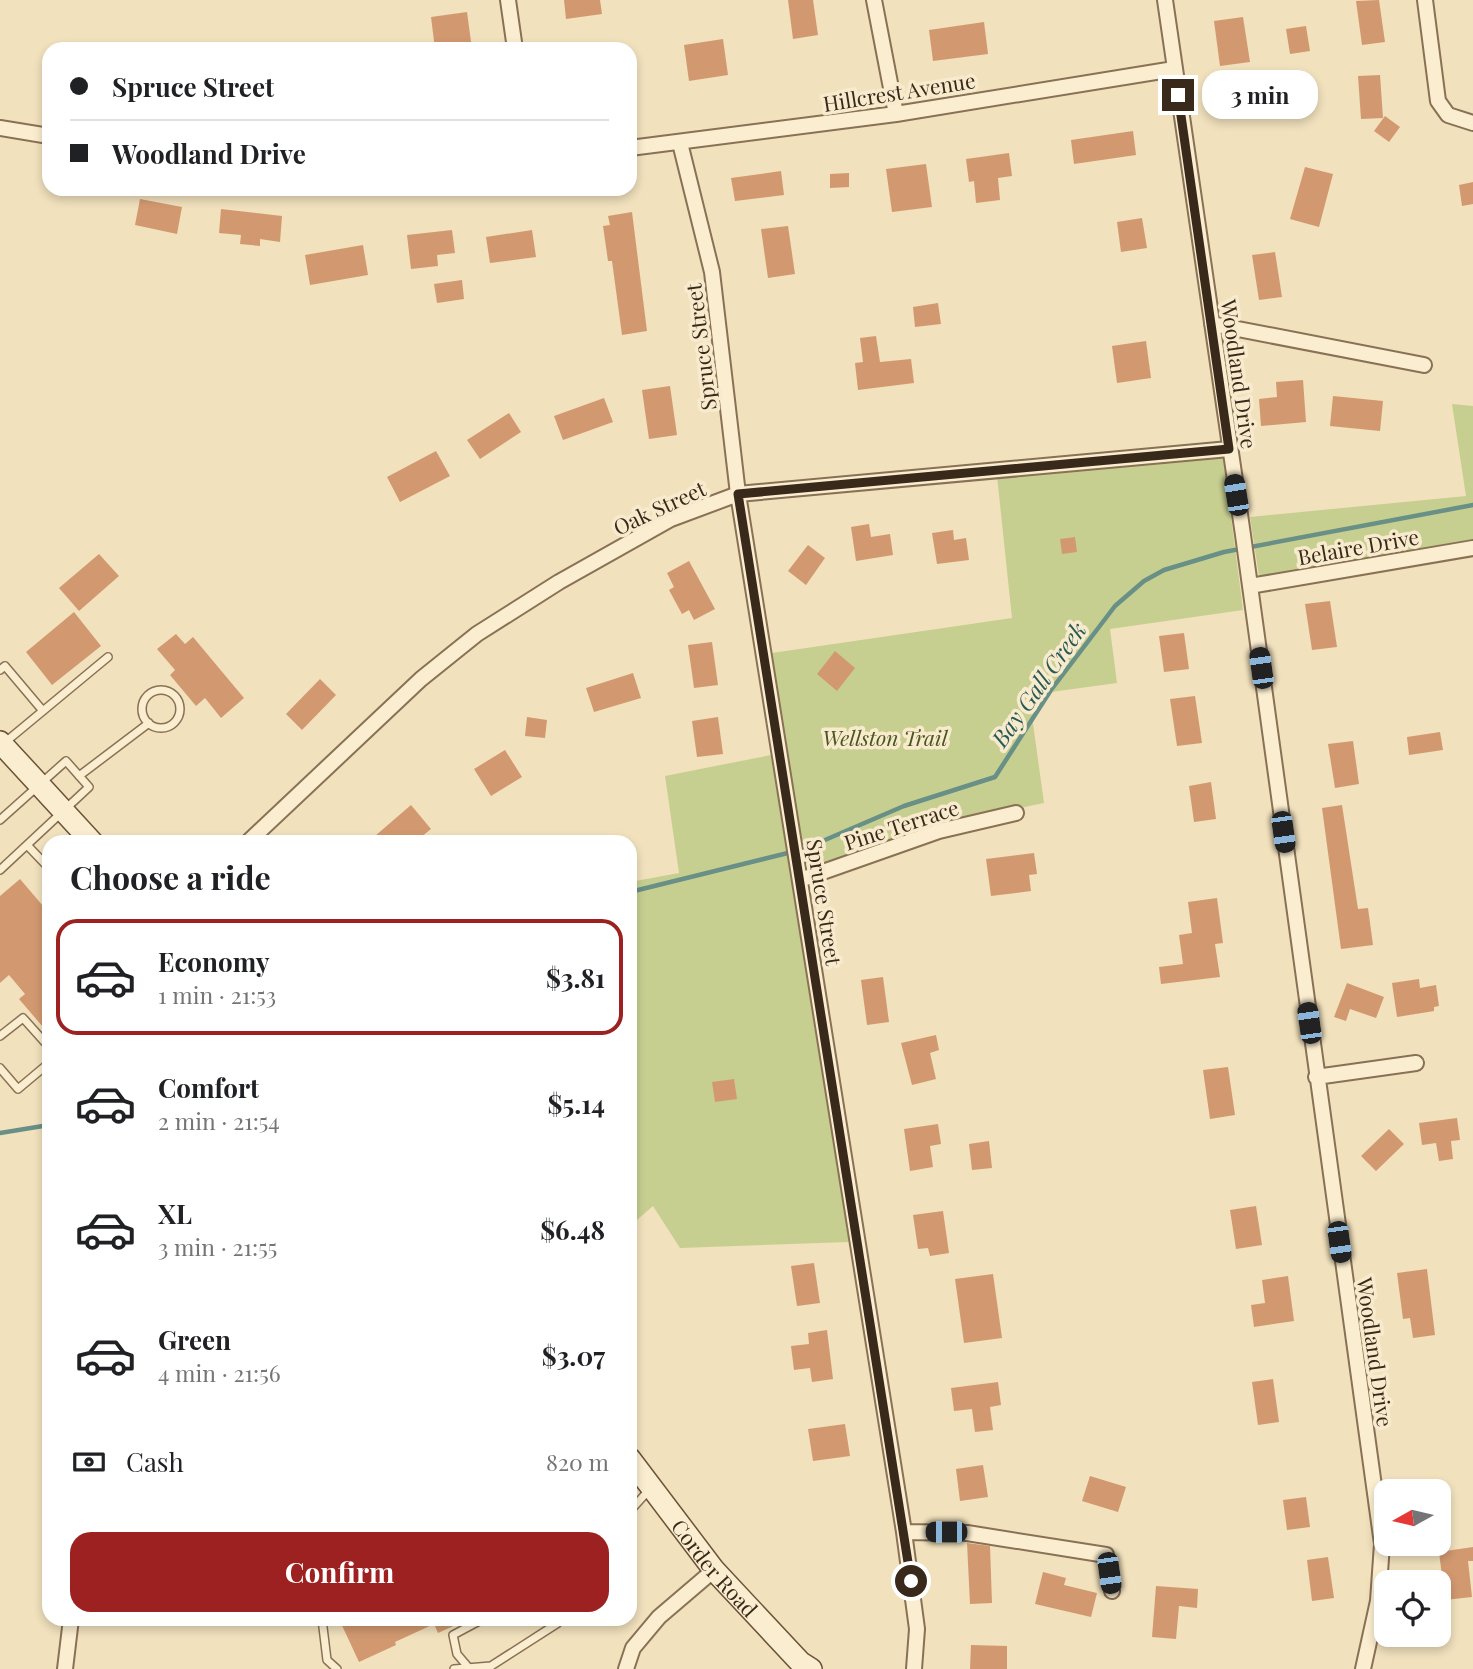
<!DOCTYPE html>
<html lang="en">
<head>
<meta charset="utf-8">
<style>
	:root { --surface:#fff; --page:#f6f6f6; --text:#202124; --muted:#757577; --line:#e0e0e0; --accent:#9d2121 }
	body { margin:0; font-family:"Playfair Display",serif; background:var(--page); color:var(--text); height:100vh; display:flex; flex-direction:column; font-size:26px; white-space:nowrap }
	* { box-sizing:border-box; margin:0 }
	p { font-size:23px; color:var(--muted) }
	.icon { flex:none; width:38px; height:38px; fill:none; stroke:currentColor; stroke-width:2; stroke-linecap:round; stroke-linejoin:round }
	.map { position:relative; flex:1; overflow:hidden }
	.sheet { position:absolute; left:42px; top:835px; width:595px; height:791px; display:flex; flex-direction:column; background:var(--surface); border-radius:21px; box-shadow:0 4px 10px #0003 }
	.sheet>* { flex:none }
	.banner { position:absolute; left:42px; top:42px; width:595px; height:154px; border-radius:21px; box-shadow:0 4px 10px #0003; display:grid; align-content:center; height:154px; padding:0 28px; background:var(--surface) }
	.needle { width:46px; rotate:262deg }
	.controls { position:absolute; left:1374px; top:1479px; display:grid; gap:14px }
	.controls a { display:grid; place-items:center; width:77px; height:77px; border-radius:14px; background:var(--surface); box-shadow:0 4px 10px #0003; font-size:35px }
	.end { position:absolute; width:32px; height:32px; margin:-16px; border:9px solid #38291b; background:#fff; box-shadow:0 0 0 4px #fff }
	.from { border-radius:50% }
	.bubble { position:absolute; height:49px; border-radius:21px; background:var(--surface); box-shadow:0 4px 10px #0003; font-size:23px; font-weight:700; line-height:49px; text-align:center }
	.car { position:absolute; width:21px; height:42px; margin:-21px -10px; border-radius:9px; box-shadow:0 0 5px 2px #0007; background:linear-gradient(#222 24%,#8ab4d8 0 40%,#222 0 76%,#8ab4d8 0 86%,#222 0) }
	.banner b { display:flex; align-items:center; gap:24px; height:66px; font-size:26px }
	.banner b+b { border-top:2px solid var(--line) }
	.banner i { width:18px; height:18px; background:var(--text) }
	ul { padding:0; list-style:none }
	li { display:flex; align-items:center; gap:21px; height:116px; margin:0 14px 10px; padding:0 14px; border:4px solid transparent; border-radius:21px }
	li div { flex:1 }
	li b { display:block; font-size:26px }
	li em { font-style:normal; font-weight:700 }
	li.selected { border-color:var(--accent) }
	li>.icon { width:63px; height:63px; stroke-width:1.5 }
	h2 { padding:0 28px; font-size:32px; line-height:84px }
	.pay { display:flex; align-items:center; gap:18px; height:77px; padding:0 28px; font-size:26px }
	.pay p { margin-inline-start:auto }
	.button { display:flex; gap:14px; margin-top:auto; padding:14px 28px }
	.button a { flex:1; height:80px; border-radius:21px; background:var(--accent); color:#fff; font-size:28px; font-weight:700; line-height:80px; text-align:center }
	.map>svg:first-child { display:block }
	.green { fill:#c7cf90 }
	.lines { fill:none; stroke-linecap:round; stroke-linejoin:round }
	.stream { stroke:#689086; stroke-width:4.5 }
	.building { fill:#d29970 }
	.lane-casing { stroke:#897155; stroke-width:10 }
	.street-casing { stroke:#897155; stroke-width:18 }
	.secondary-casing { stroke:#6b5238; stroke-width:24 }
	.lane { stroke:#fbeed0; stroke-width:7 }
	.street { stroke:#fbeed0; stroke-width:14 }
	.secondary { stroke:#fbeed0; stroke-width:21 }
	.route { stroke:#38291b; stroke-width:9 }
	.labels { text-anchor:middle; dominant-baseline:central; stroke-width:7; stroke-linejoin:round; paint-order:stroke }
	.street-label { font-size:21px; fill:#38291b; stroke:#f8ebcd }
	.park-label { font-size:21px; font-style:italic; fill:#485620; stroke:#f8ebcd }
	.water-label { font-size:23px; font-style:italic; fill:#295956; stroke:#f8ebcd }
</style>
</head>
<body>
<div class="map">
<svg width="1473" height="1669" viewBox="0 0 1473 1669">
	<rect width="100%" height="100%" fill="#f1e1bd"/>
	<path class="green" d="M 1452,404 L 1473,406 L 1473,540 L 1259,576 L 1250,517 L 1466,496 Z
		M 1223,455 L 1243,610 L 1110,629 L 1117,683 L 1029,695 L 1044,803 L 933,826 L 804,874 L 772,653 L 1012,618 L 997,476 Z
		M 771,755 L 849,1242 L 680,1248 L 653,1206 L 630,1226 L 630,882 L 679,873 L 665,776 Z"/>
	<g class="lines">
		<path class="stream" d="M 630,892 L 804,849 L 904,806 L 995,777 L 1051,690 L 1115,606 L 1144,581 L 1164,570 L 1224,552 L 1473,505
			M 0,1133 L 49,1125"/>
	</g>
	<path class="building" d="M 564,0 L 600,0 L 602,14 L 566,19 Z
		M 788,0 L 813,0 L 818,35 L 793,39 Z
		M 1379,0 L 1385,42 L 1362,45 L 1356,1 Z
		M 467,12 L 472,49 L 435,49 L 431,17 Z
		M 1243,17 L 1250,62 L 1220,66 L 1214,21 Z
		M 984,22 L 988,54 L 933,61 L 929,30 Z
		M 1306,26 L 1310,51 L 1290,54 L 1286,29 Z
		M 723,39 L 728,75 L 689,81 L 684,45 Z
		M 1380,75 L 1383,118 L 1361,119 L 1358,76 Z
		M 1385,116 L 1400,127 L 1389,142 L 1374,131 Z
		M 1133,131 L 1136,155 L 1074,164 L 1071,140 Z
		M 1009,153 L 1012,176 L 998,178 L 1000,200 L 976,203 L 974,181 L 969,182 L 966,159 Z
		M 926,164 L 932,207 L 892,212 L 886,169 Z
		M 1305,167 L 1333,174 L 1319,227 L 1290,219 Z
		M 781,171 L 784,195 L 735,201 L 731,178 Z
		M 849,173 L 849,187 L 830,188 L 830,174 Z
		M 1473,182 L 1473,204 L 1462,206 L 1459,185 Z
		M 140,199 L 182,207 L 177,234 L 135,225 Z
		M 221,209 L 282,216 L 280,242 L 260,239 L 260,246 L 240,244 L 241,235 L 219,233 Z
		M 632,212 L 647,331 L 622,335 L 612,261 L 608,261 L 603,226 L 610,225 L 608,216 Z
		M 1142,218 L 1147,248 L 1121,252 L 1117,222 Z
		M 788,226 L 795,274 L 768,278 L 761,229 Z
		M 452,230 L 455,253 L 437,255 L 438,266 L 411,269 L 407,235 Z
		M 532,230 L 536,257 L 490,263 L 486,237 Z
		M 363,245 L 368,275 L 310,285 L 305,255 Z
		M 1275,252 L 1282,297 L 1259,300 L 1252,255 Z
		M 462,280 L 464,299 L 437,303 L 434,284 Z
		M 938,303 L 941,324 L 915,327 L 913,307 Z
		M 876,336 L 880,362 L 911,359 L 914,383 L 858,390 L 855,363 L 863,362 L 860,338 Z
		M 1146,341 L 1151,378 L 1117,383 L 1112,346 Z
		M 1303,380 L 1306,422 L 1261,426 L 1259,399 L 1277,397 L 1276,382 Z
		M 670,386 L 677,435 L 649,439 L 642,390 Z
		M 1333,396 L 1383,401 L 1380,431 L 1330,426 Z
		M 604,398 L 613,422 L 563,440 L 554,416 Z
		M 509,413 L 521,432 L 480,459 L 467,440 Z
		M 436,451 L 450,476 L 400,502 L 387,477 Z
		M 869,524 L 871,537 L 890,534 L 893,555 L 856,561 L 851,527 Z
		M 953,530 L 954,540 L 966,538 L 969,560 L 937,564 L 932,533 Z
		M 1075,537 L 1077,552 L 1062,554 L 1060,539 Z
		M 808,545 L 825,558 L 806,585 L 788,571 Z
		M 99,554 L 119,576 L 79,611 L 59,588 Z
		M 689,561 L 715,609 L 694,620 L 689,610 L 682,614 L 669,590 L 674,587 L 667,573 Z
		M 1330,601 L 1337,647 L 1312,650 L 1305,604 Z
		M 74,612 L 101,646 L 52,685 L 26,652 Z
		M 1184,633 L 1189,669 L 1164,672 L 1159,636 Z
		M 176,634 L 185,644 L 193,637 L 244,698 L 221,718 L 205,698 L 196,706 L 170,675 L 175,670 L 157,649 Z
		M 712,642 L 718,685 L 694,688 L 688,645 Z
		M 835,651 L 855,668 L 837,691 L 817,674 Z
		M 633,673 L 641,698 L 594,712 L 586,688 Z
		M 320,679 L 336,695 L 302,730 L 286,714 Z
		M 1195,696 L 1202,743 L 1177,746 L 1170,699 Z
		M 527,717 L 547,720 L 545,738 L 525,736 Z
		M 718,717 L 723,754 L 697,757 L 692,721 Z
		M 1440,732 L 1443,750 L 1409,755 L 1407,737 Z
		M 1353,741 L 1359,784 L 1335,788 L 1328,744 Z
		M 505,750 L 522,777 L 491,796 L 474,769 Z
		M 1211,782 L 1216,819 L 1194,822 L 1189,786 Z
		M 411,805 L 431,829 L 415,842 L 368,842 Z
		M 1342,805 L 1358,909 L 1368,908 L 1373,945 L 1341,949 L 1322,808 Z
		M 1034,853 L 1037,874 L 1029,875 L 1031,891 L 991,896 L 986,859 Z
		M 20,879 L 49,913 L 49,1034 L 19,999 L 25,994 L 9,975 L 0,983 L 0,896 Z
		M 1217,898 L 1223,943 L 1215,944 L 1220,977 L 1161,984 L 1159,967 L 1183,964 L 1179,935 L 1192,933 L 1188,902 Z
		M 883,977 L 889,1022 L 867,1025 L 861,980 Z
		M 1419,979 L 1420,988 L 1436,985 L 1439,1006 L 1434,1007 L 1434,1011 L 1397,1017 L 1392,983 Z
		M 1347,983 L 1384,997 L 1376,1018 L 1350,1009 L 1346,1021 L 1334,1017 Z
		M 936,1035 L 939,1050 L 930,1053 L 936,1079 L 912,1085 L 901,1043 Z
		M 1228,1067 L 1235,1115 L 1210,1119 L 1203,1070 Z
		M 734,1079 L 737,1099 L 715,1102 L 712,1082 Z
		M 1457,1118 L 1460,1140 L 1451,1141 L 1453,1159 L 1439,1161 L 1436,1143 L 1422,1145 L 1419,1123 Z
		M 938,1124 L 941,1144 L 930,1146 L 933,1167 L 910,1171 L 904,1129 Z
		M 1389,1129 L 1404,1144 L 1376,1171 L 1361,1156 Z
		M 989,1141 L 992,1168 L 972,1170 L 969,1144 Z
		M 1256,1206 L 1262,1245 L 1236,1249 L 1230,1210 Z
		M 943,1211 L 949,1253 L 930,1256 L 928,1248 L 918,1249 L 913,1215 Z
		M 814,1263 L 820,1303 L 797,1306 L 791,1266 Z
		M 1427,1269 L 1435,1335 L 1413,1338 L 1410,1318 L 1403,1319 L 1397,1273 Z
		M 993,1274 L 1002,1338 L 964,1343 L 955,1279 Z
		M 1288,1276 L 1294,1321 L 1254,1327 L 1251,1305 L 1265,1303 L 1262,1280 Z
		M 827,1330 L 833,1379 L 812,1382 L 810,1368 L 794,1370 L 791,1346 L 809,1344 L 808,1333 Z
		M 1273,1379 L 1279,1422 L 1258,1425 L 1252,1382 Z
		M 998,1382 L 1001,1405 L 990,1407 L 993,1430 L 975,1432 L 972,1409 L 954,1411 L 951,1388 Z
		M 845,1424 L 850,1456 L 813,1461 L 808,1429 Z
		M 983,1465 L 988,1497 L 960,1501 L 956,1469 Z
		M 1090,1476 L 1126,1487 L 1118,1512 L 1082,1501 Z
		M 1306,1497 L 1310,1527 L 1287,1530 L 1283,1500 Z
		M 967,1543 L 990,1546 L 992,1603 L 970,1604 Z
		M 1473,1547 L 1473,1561 L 1468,1561 L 1472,1597 L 1445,1600 L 1439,1552 Z
		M 1328,1557 L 1334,1598 L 1312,1601 L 1307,1560 Z
		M 1043,1572 L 1066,1578 L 1064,1585 L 1097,1593 L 1091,1617 L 1035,1604 Z
		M 1156,1586 L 1198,1589 L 1197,1608 L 1179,1606 L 1176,1639 L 1152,1637 Z
		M 339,1619 L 469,1619 L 438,1633 L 434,1624 L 395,1642 L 396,1645 L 359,1662 Z
		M 971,1645 L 1007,1646 L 1007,1669 L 970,1669 Z"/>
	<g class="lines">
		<g class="lane-casing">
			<path id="lane" d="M 0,670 L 5,666 L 43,711
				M142 709a19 19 0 1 1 38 0a19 19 0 1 1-38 0Z
				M 3,744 L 108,657
				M 79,776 L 149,723
				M 0,820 L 66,761 L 89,787 L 0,870
				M 27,845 L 49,868
				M 0,1036 L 23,1018 L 49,1047
				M 0,1068 L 18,1089 L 49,1063
				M 630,1511 L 649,1490
				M 322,1619 L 327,1660 L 337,1669
				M 468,1667 L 457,1654 L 453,1635 L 483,1619
				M 454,1669 L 491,1666 L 558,1623 L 558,1619"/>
		</g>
		<g class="street-casing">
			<path id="street" d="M 508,0 L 515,49
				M 874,0 L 896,114
				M 1165,0 L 1243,535 L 1382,1544 L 1378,1601 L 1363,1669
				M 1425,0 L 1438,101 L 1448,115 L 1473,123
				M 0,128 L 49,136
				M 680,143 L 712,272 L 738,494 L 904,1532 L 917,1629 L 914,1669
				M 630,148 L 896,114 L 1174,69
				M 1212,324 L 1424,365
				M 1250,586 L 1473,548
				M 248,842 L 421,679 L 477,634 L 559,582 L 671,519 L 738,494 L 1229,449
				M 800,880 L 939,831 L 1016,813
				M 1316,1077 L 1416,1063
				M 904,1532 L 967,1533 L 1106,1555 L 1112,1591
				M 65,1669 L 71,1619
				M 626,1669 L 633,1648 L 659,1617 L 714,1570"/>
		</g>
		<g class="secondary-casing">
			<g id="secondary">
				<path d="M 0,742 L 92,842"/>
				<path id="s1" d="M 630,1459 L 714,1570 L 800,1662 L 811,1669"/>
			</g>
		</g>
		<use href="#lane" class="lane"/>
		<use href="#street" class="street"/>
		<use href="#secondary" class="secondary"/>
	</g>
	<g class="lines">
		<path class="route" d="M 911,1581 L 738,494 L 1229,449 L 1178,95"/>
	</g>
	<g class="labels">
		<g class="street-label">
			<text transform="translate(899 91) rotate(-9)">Hillcrest Avenue</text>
			<text transform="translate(700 347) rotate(-97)">Spruce Street</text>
			<text transform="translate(1240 374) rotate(82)">Woodland Drive</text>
			<text transform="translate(659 507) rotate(-25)">Oak Street</text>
			<text transform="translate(1358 546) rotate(-10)">Belaire Drive</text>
			<text transform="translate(901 824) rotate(-18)">Pine Terrace</text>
			<text transform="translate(825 902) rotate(81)">Spruce Street</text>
			<text transform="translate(1376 1352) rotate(82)">Woodland Drive</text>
			<text stroke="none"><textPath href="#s1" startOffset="138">Corder Road</textPath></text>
		</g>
		<g class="park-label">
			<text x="885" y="737">Wellston Trail</text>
		</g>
		<g class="water-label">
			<text transform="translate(1038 684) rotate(-55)">Bay Gall Creek</text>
		</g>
	</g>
</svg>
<div class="controls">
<a><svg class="needle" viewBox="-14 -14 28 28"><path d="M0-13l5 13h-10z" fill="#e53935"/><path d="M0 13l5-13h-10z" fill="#757577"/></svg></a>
<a><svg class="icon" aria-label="locate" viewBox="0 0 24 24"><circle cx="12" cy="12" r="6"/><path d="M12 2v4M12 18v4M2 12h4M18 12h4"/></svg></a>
</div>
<i class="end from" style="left:911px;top:1581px"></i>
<i class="end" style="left:1178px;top:95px"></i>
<div class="bubble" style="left:1202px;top:70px;width:116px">3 min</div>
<i class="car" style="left:1236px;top:495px;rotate:351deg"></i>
<i class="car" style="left:1261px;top:668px;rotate:352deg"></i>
<i class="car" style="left:1283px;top:832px;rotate:172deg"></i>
<i class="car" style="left:1309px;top:1023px;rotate:352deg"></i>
<i class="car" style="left:1339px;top:1242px;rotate:172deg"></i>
<i class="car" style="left:946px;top:1532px;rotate:270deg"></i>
<i class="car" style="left:1109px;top:1573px;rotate:172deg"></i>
<div class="banner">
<b><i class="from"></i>Spruce Street</b>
<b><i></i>Woodland Drive</b>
</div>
<section class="sheet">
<h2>Choose a ride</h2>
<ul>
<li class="selected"><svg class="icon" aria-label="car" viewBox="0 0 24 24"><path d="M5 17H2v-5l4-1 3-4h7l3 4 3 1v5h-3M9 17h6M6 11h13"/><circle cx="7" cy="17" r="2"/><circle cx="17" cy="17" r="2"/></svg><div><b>Economy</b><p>1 min · 21:53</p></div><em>$3.81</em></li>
<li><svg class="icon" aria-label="car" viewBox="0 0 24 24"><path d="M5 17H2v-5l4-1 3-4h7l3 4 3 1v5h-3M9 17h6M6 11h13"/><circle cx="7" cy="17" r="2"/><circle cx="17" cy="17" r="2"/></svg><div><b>Comfort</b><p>2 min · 21:54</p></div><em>$5.14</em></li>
<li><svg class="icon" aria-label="car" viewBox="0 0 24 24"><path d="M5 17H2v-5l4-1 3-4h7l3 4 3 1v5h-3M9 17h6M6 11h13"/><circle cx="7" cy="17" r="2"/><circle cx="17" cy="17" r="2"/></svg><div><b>XL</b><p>3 min · 21:55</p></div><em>$6.48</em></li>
<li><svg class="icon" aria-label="car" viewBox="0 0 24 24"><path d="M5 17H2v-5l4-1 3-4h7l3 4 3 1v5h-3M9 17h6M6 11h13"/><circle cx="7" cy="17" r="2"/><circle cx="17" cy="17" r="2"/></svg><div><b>Green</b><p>4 min · 21:56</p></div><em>$3.07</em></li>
</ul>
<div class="pay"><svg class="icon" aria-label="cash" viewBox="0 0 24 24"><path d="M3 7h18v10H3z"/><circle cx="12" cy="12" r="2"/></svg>Cash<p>820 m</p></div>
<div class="button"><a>Confirm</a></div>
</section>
</div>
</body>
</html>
